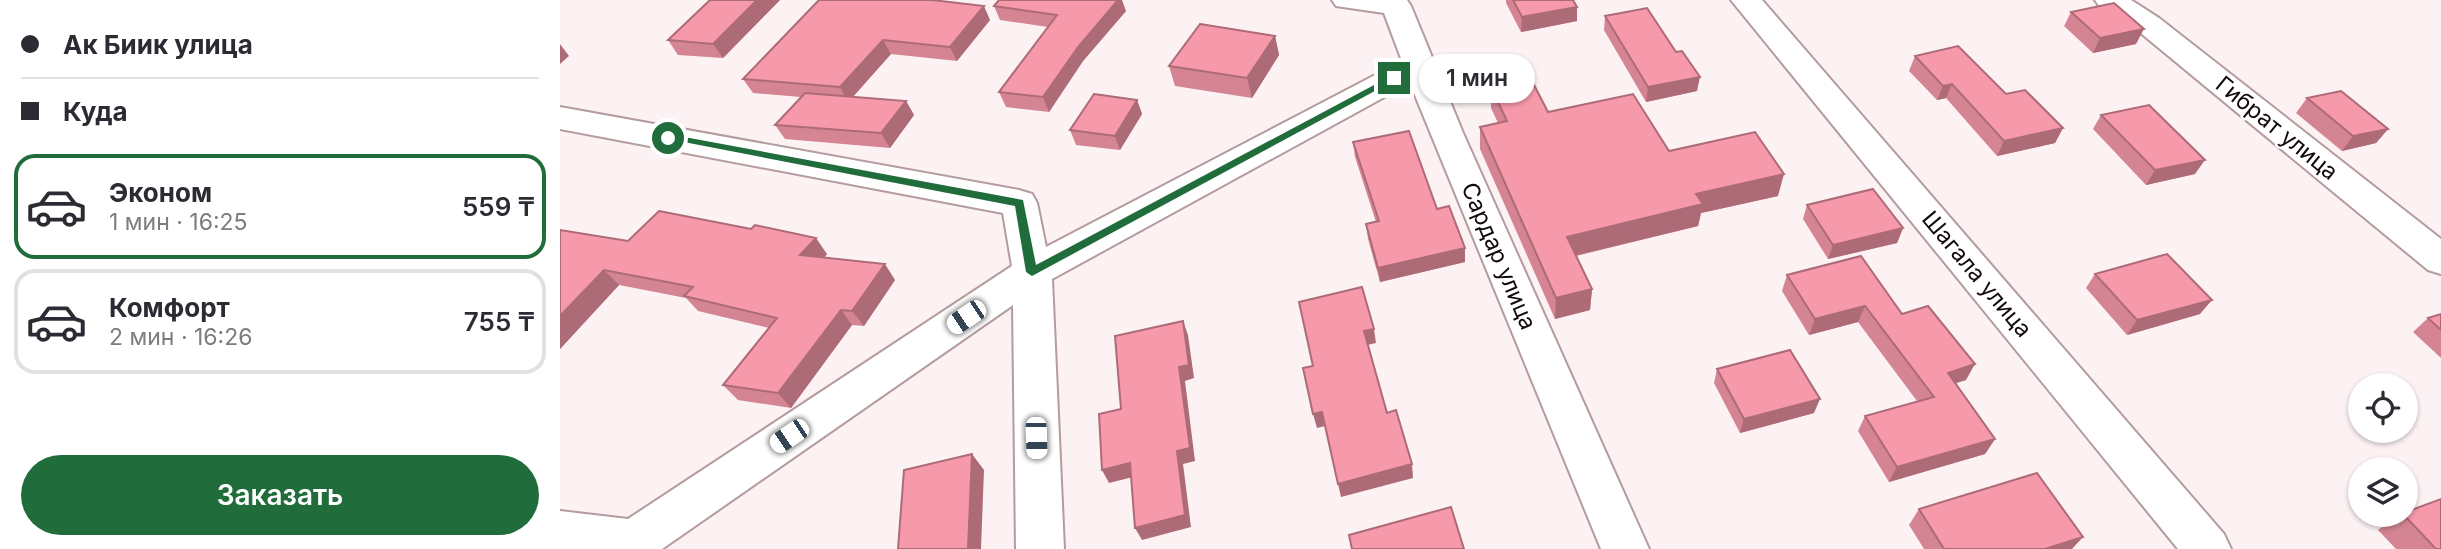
<!DOCTYPE html>
<html lang="ru">
<head>
<meta charset="utf-8">
<style>
	:root { --surface:#fff; --page:#f2f2f3; --text:#2b2b33; --muted:#7c7c81; --line:#e1e1e2; --accent:#206c3a }
	body { margin:0; font-family:Inter,sans-serif; background:var(--page); color:var(--text); height:100vh; display:flex; flex-direction:column; font-size:26px; white-space:nowrap }
	* { box-sizing:border-box; margin:0 }
	p { font-size:23px; color:var(--muted) }
	.icon { flex:none; width:38px; height:38px; fill:none; stroke:currentColor; stroke-width:2; stroke-linecap:round; stroke-linejoin:round }
	.map { position:relative; flex:1; overflow:hidden }
	.side { display:flex; flex-direction:column; background:var(--surface); width:560px }
	.side>* { flex:none }
	.banner { display:grid; align-content:center; height:154px; padding:0 21px; background:var(--surface) }
	.controls { position:absolute; left:1788px; top:373px; display:grid; gap:14px }
	.controls a { display:grid; place-items:center; width:70px; height:70px; border-radius:50%; background:var(--surface); box-shadow:0 2px 5px #0004; font-size:35px }
	.end { position:absolute; width:32px; height:32px; margin:-16px; border:9px solid #206c3a; background:#fff; box-shadow:0 0 0 4px #fff }
	.from { border-radius:50% }
	.bubble { position:absolute; height:49px; border-radius:24px; background:var(--surface); box-shadow:0 2px 5px #0004; font-size:23px; font-weight:600; line-height:49px; text-align:center }
	.car { position:absolute; width:21px; height:42px; margin:-21px -10px; border-radius:9px; box-shadow:0 0 5px 2px #0007; background:linear-gradient(#fff 24%,#345 0 40%,#fff 0 76%,#345 0 86%,#fff 0) }
	.banner b { display:flex; align-items:center; gap:24px; height:66px; font-size:26px }
	.banner b+b { border-top:2px solid var(--line) }
	.banner i { width:18px; height:18px; background:var(--text) }
	ul { padding:0; list-style:none }
	li { display:flex; align-items:center; gap:21px; height:105px; margin:0 14px 10px; padding:0 7px; border:4px solid var(--line); border-radius:21px }
	li div { flex:1 }
	li b { display:block; font-size:26px }
	li em { font-style:normal; font-weight:600 }
	li.current { border-color:var(--accent) }
	li>.icon { width:63px; height:63px; stroke-width:1.5 }
	.primary-button { display:flex; gap:14px; margin-top:auto; padding:14px 21px }
	.primary-button a { flex:1; height:80px; border-radius:42px; background:var(--accent); color:#fff; font-size:28px; font-weight:600; line-height:80px; text-align:center }
	main { display:flex; flex:1; min-height:0 }
	.map>svg:first-child { display:block }
	.lines { fill:none; stroke-linecap:round; stroke-linejoin:round }
	.minor-casing { stroke:#b49b9e; stroke-width:4 }
	.minor { fill:#fff; fill-rule:evenodd }
	.wall { fill:#d48492 }
	.shaded-wall { fill:#ac6b77 }
	.building { fill:#f699aa; stroke:#ac6b77; stroke-width:2 }
	.route { fill:#206c3a }
	.labels { text-anchor:middle; dominant-baseline:central; stroke-width:5; stroke-linejoin:round; paint-order:stroke }
	.street-label { font-size:23px; fill:#11090a; stroke:#fff }
</style>
</head>
<body>
<main>
<section class="side">
<div class="banner">
<b><i class="from"></i>Ак Биик улица</b>
<b><i></i>Куда</b>
</div>
<ul>
<li class="current"><svg class="icon" aria-label="car" viewBox="0 0 24 24"><path d="M5 17H2v-5l4-1 3-4h7l3 4 3 1v5h-3M9 17h6M6 11h13"/><circle cx="7" cy="17" r="2"/><circle cx="17" cy="17" r="2"/></svg><div><b>Эконом</b><p>1 мин · 16:25</p></div><em>559 ₸</em></li>
<li><svg class="icon" aria-label="car" viewBox="0 0 24 24"><path d="M5 17H2v-5l4-1 3-4h7l3 4 3 1v5h-3M9 17h6M6 11h13"/><circle cx="7" cy="17" r="2"/><circle cx="17" cy="17" r="2"/></svg><div><b>Комфорт</b><p>2 мин · 16:26</p></div><em>755 ₸</em></li>
</ul>
<div class="primary-button"><a>Заказать</a></div>
</section>
<div class="map">
<svg width="1881" height="549" viewBox="0 0 1881 549">
	<rect width="100%" height="100%" fill="#fdf2f3"/>
	<g class="lines">
		<g class="minor-casing">
			<path id="minor" d="M 772,0 L 847,0 L 851,6 L 903,133 L 1089,549 L 1041,549 L 850,83 L 492,279 L 504,549 L 456,549 L 453,305 L 102,549 L 0,549 L 0,511 L 68,519 L 452,266 L 443,213 L 0,129 L 0,107 L 459,190 L 472,194 L 477,203 L 486,247 L 842,61 L 824,13 L 776,6 Z
				M 1171,0 L 1202,0 L 1664,534 L 1671,549 L 1618,549 Z
				M 1535,0 L 1571,0 L 1599,18 L 1881,239 L 1881,274 L 1868,270 L 1577,30 L 1539,6 Z"/>
		</g>
		<use href="#minor" class="minor"/>
	</g>
	<path class="wall" d="M 150,0 L 220,0 L 163,58 L 118,55 L 108,40 Z
		M 259,0 L 430,20 L 397,61 L 331,54 L 293,97 L 346,101 L 354,115 L 330,148 L 225,139 L 215,125 L 241,97 L 193,93 L 183,79 Z
		M 946,0 L 1013,0 L 1017,7 L 1017,21 L 961,32 L 946,3 Z
		M 434,6 L 566,11 L 523,61 L 489,112 L 446,107 L 439,92 L 488,27 L 440,20 Z
		M 1511,12 L 1576,44 L 1533,53 L 1504,26 Z
		M 1045,16 L 1116,52 L 1137,91 L 1086,102 L 1044,30 Z
		M 715,36 L 719,55 L 692,98 L 615,86 L 609,66 Z
		M 1355,56 L 1446,94 L 1503,128 L 1495,143 L 1437,156 L 1386,98 L 1377,100 L 1349,71 Z
		M 931,87 L 988,112 L 1109,151 L 1218,196 L 1141,213 L 1138,226 L 1016,256 L 1032,289 L 1030,310 L 995,319 L 920,149 L 920,127 L 938,123 L 931,108 Z
		M 1747,98 L 1828,129 L 1816,143 L 1782,151 L 1736,113 Z
		M 577,100 L 582,114 L 560,150 L 516,145 L 510,130 Z
		M 1541,115 L 1635,174 L 1586,185 L 1533,129 Z
		M 793,142 L 877,209 L 905,262 L 820,282 L 808,239 L 806,224 L 816,222 L 795,157 Z
		M 1247,205 L 1343,228 L 1337,243 L 1268,259 L 1243,219 Z
		M 0,230 L 68,241 L 267,254 L 264,258 L 335,280 L 304,326 L 292,325 L 231,408 L 178,400 L 163,385 L 209,328 L 138,311 L 126,298 L 59,285 L 0,349 Z
		M 1535,274 L 1640,314 L 1567,335 L 1526,288 Z
		M 1227,275 L 1342,314 L 1406,380 L 1396,383 L 1435,439 L 1425,454 L 1329,482 L 1298,431 L 1305,416 L 1357,401 L 1298,322 L 1249,335 L 1222,291 Z
		M 1881,314 L 1881,358 L 1853,332 L 1868,318 Z
		M 1157,369 L 1254,413 L 1180,433 L 1154,383 Z
		M 1359,509 L 1512,549 L 1364,549 L 1349,525 Z
		M 1840,514 L 1846,514 L 1881,549 L 1836,549 L 1818,530 Z"/>
	<path class="shaded-wall" d="M 197,0 L 220,0 L 163,58 L 153,44 Z
		M 558,0 L 562,0 L 566,11 L 523,61 L 489,112 L 483,97 L 518,47 Z
		M 424,6 L 430,20 L 397,61 L 390,47 Z
		M 1017,7 L 1017,21 L 961,32 L 962,17 Z
		M 1584,29 L 1576,44 L 1533,53 L 1540,38 Z
		M 715,36 L 719,55 L 692,98 L 687,78 Z
		M 323,40 L 331,54 L 288,102 L 280,87 Z
		M 0,44 L 9,56 L 0,64 Z
		M 1140,77 L 1137,91 L 1086,102 L 1088,87 Z
		M 1392,84 L 1386,98 L 1377,100 L 1383,86 Z
		M 577,100 L 582,114 L 560,150 L 555,136 Z
		M 346,101 L 354,115 L 330,148 L 321,133 Z
		M 1503,128 L 1495,143 L 1437,156 L 1444,141 Z
		M 1828,129 L 1816,143 L 1782,151 L 1793,136 Z
		M 1645,160 L 1635,174 L 1586,185 L 1595,170 Z
		M 1224,174 L 1218,196 L 1141,213 L 1138,226 L 1005,258 L 1007,237 L 1136,194 Z
		M 1343,228 L 1337,243 L 1268,259 L 1273,245 Z
		M 256,238 L 267,254 L 252,271 L 240,255 Z
		M 905,248 L 905,262 L 820,282 L 818,268 Z
		M 325,264 L 335,280 L 304,326 L 292,311 Z
		M 44,270 L 59,285 L 0,349 L 0,316 Z
		M 1032,289 L 1030,310 L 995,319 L 996,298 Z
		M 1652,300 L 1640,314 L 1567,335 L 1577,320 Z
		M 1305,306 L 1298,322 L 1249,335 L 1255,319 Z
		M 281,310 L 292,325 L 231,408 L 218,393 Z
		M 623,321 L 628,335 L 634,378 L 625,381 L 635,461 L 623,464 L 631,527 L 582,540 L 575,528 L 617,451 L 619,367 Z
		M 814,329 L 816,343 L 807,345 L 804,331 Z
		M 1415,364 L 1406,380 L 1380,388 L 1388,373 Z
		M 1260,399 L 1254,413 L 1180,433 L 1184,419 Z
		M 762,412 L 765,426 L 757,428 L 753,414 Z
		M 1435,439 L 1425,454 L 1329,482 L 1337,467 Z
		M 412,454 L 424,470 L 421,549 L 408,549 Z
		M 570,463 L 577,476 L 549,483 L 542,470 Z
		M 852,464 L 853,478 L 781,497 L 778,484 Z
		M 1523,537 L 1512,549 L 1485,549 Z"/>
	<path class="building" d="M 150,0 L 197,0 L 153,44 L 108,40 Z
		M 259,0 L 372,0 L 424,6 L 390,47 L 323,40 L 280,87 L 183,79 Z
		M 439,0 L 558,0 L 518,47 L 483,97 L 439,92 L 497,15 L 434,6 Z
		M 953,0 L 1013,0 L 1017,7 L 962,17 Z
		M 1554,3 L 1584,29 L 1540,38 L 1511,12 Z
		M 1087,8 L 1116,52 L 1122,51 L 1140,77 L 1088,87 L 1045,16 Z
		M 640,24 L 715,36 L 687,78 L 609,66 Z
		M 1398,46 L 1446,94 L 1465,90 L 1503,128 L 1444,141 L 1392,84 L 1383,86 L 1355,56 Z
		M 971,79 L 988,112 L 1073,94 L 1109,151 L 1195,132 L 1224,174 L 1136,194 L 1143,204 L 1007,237 L 1032,289 L 996,298 L 920,127 L 947,121 L 931,87 Z
		M 1781,91 L 1828,129 L 1793,136 L 1747,98 Z
		M 245,93 L 346,101 L 321,133 L 215,125 Z
		M 534,94 L 577,100 L 555,136 L 510,130 Z
		M 1589,105 L 1645,160 L 1595,170 L 1541,115 Z
		M 849,131 L 877,209 L 889,206 L 905,248 L 818,268 L 806,224 L 819,221 L 793,142 Z
		M 1313,189 L 1343,228 L 1273,245 L 1247,205 Z
		M 99,211 L 191,229 L 195,225 L 256,238 L 240,255 L 325,264 L 292,311 L 281,310 L 218,393 L 163,385 L 217,318 L 124,296 L 133,287 L 44,270 L 0,316 L 0,230 L 68,241 Z
		M 1607,254 L 1652,300 L 1577,320 L 1535,274 Z
		M 1301,256 L 1342,314 L 1368,306 L 1415,364 L 1388,373 L 1435,439 L 1337,467 L 1305,416 L 1374,397 L 1305,306 L 1255,319 L 1227,275 Z
		M 802,287 L 814,329 L 804,331 L 827,413 L 836,410 L 852,464 L 778,484 L 762,412 L 753,414 L 743,368 L 753,366 L 739,302 Z
		M 1881,314 L 1881,330 L 1868,318 Z
		M 623,321 L 629,365 L 619,367 L 630,448 L 617,451 L 625,515 L 575,528 L 570,463 L 542,470 L 539,414 L 561,409 L 555,336 Z
		M 1230,350 L 1260,399 L 1184,419 L 1157,369 Z
		M 412,454 L 408,549 L 338,549 L 344,470 Z
		M 1477,473 L 1523,537 L 1485,549 L 1384,549 L 1359,509 Z
		M 1881,499 L 1881,549 L 1876,549 L 1843,514 L 1846,514 L 1846,512 Z
		M 891,507 L 904,549 L 792,549 L 789,535 Z"/>
	<path class="route" d="M 831,76 L 839,78 L 472,276 L 466,272 L 455,206 L 103,138 L 108,134 L 463,200 L 476,265 Z"/>
	<g class="labels">
		<g class="street-label">
			<text transform="translate(1717 128) rotate(39)">Гибрат улица</text>
			<text transform="translate(939 256) rotate(67)">Сардар улица</text>
			<text transform="translate(1417 274) rotate(50)">Шагала улица</text>
		</g>
	</g>
</svg>
<div class="controls">
<a><svg class="icon" aria-label="locate" viewBox="0 0 24 24"><circle cx="12" cy="12" r="6"/><path d="M12 2v4M12 18v4M2 12h4M18 12h4"/></svg></a>
<a><svg class="icon" aria-label="layers" viewBox="0 0 24 24"><path d="M12 4l9 5-9 5-9-5zM3 14l9 5 9-5"/></svg></a>
</div>
<i class="end from" style="left:108px;top:138px"></i>
<i class="end" style="left:834px;top:78px"></i>
<div class="bubble" style="left:859px;top:54px;width:116px">1 мин</div>
<i class="car" style="left:406px;top:317px;rotate:236deg"></i>
<i class="car" style="left:229px;top:436px;rotate:236deg"></i>
<i class="car" style="left:476px;top:438px;rotate:178deg"></i>
</div>
</main>
</body>
</html>
